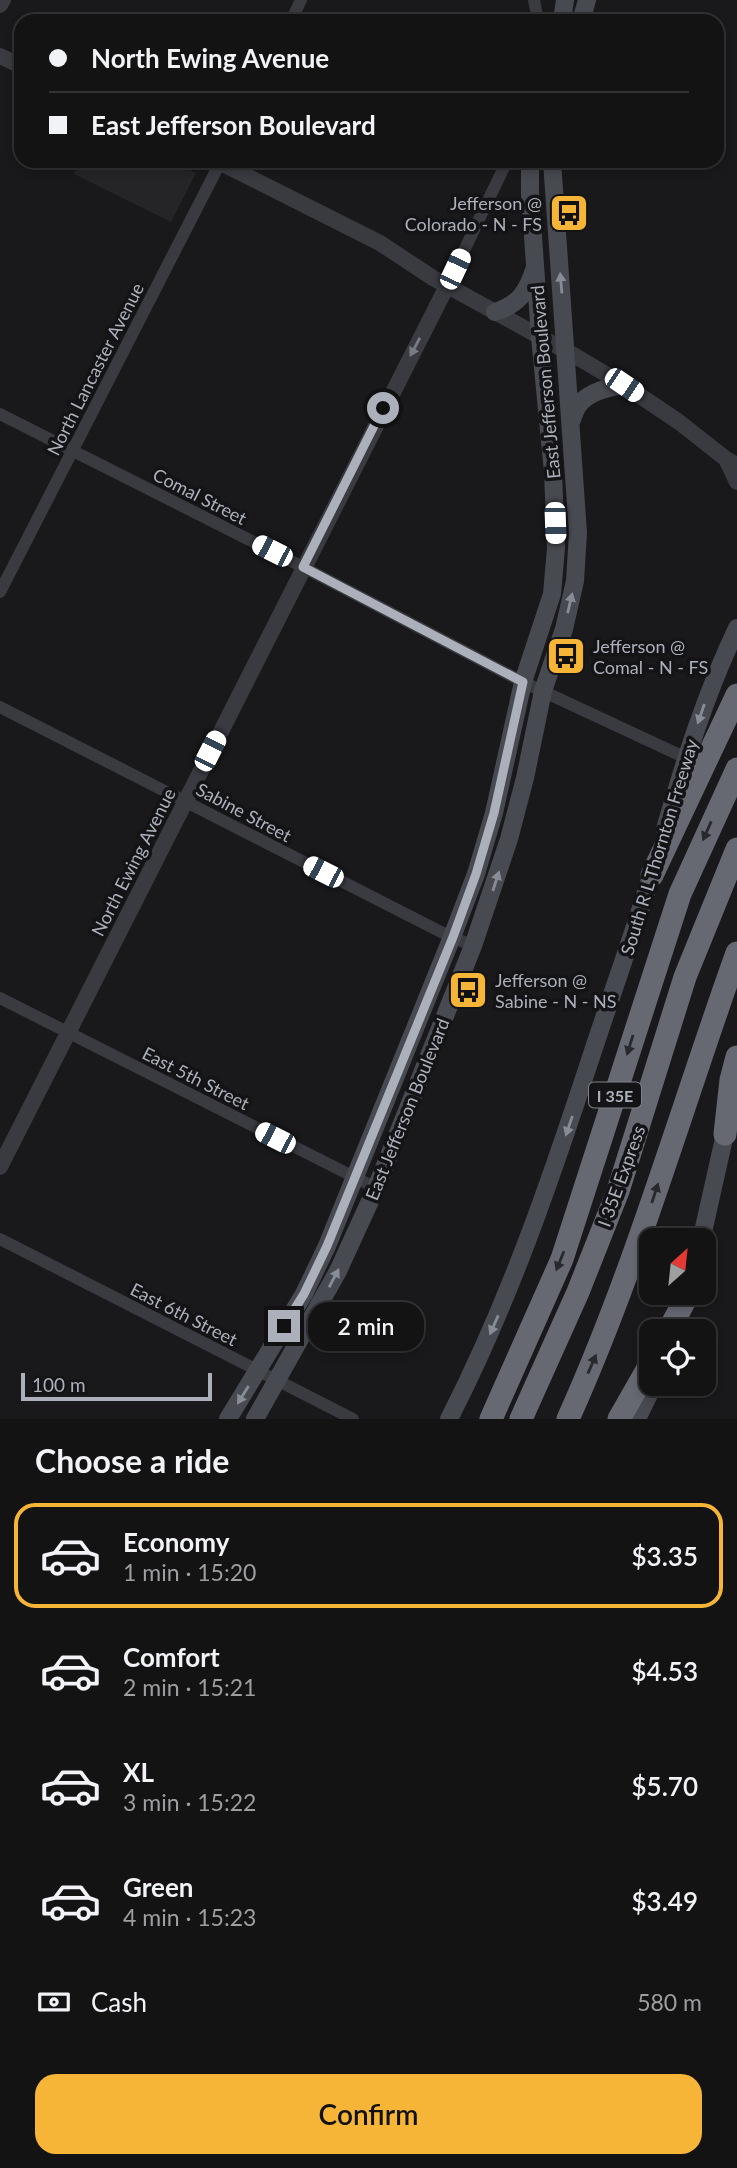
<!DOCTYPE html>
<html lang="en">
<head>
<meta charset="utf-8">
<style>
	:root { --surface:#131314; --page:#1c1c1d; --text:#f1f3f6; --muted:#9d9ea0; --line:#323234; --accent:#f6b536 }
	body { margin:0; font-family:Lato,sans-serif; background:var(--page); color:var(--text); height:100vh; display:flex; flex-direction:column; font-size:26px; white-space:nowrap }
	* { box-sizing:border-box; margin:0 }
	p { font-size:23px; color:var(--muted) }
	.icon { flex:none; width:38px; height:38px; fill:none; stroke:currentColor; stroke-width:2; stroke-linecap:round; stroke-linejoin:round }
	.map { position:relative; height:1419px; overflow:hidden }
	.sheet { display:flex; flex-direction:column; background:var(--surface); flex:1 }
	.sheet>* { flex:none }
	.top-card { position:absolute; left:14px; top:14px; width:710px; height:154px; border-radius:21px; box-shadow:0 4px 10px #0003,0 0 0 2px var(--line); display:grid; align-content:center; height:154px; padding:0 35px; background:var(--surface) }
	.needle { width:46px; rotate:27deg }
	.buttons { position:absolute; left:639px; top:1228px; display:grid; gap:14px }
	.buttons a { display:grid; place-items:center; width:77px; height:77px; border-radius:14px; background:var(--surface); box-shadow:0 4px 10px #0003,0 0 0 2px var(--line); font-size:35px }
	.scale { position:absolute; left:21px; bottom:18px; width:191px; box-sizing:border-box; padding-left:7px; border:4px solid #abb0bb; border-top:0; font-size:19px; line-height:24px; white-space:nowrap; color:#abb0bb; -webkit-text-stroke:5px #141416; paint-order:stroke }
	.end { position:absolute; width:32px; height:32px; margin:-16px; border:9px solid #abb0bb; background:#111; box-shadow:0 0 0 4px #111 }
	.from { border-radius:50% }
	.bubble { position:absolute; height:49px; border-radius:21px; background:var(--surface); box-shadow:0 4px 10px #0003,0 0 0 2px var(--line); font-size:23px; font-weight:600; line-height:49px; text-align:center }
	.car { position:absolute; width:21px; height:42px; margin:-21px -10px; border-radius:9px; box-shadow:0 0 5px 2px #0007; background:linear-gradient(#fff 24%,#345 0 40%,#fff 0 76%,#345 0 86%,#fff 0) }
	.top-card b { display:flex; align-items:center; gap:24px; height:66px; font-size:26px }
	.top-card b+b { border-top:2px solid var(--line) }
	.top-card i { width:18px; height:18px; background:var(--text) }
	ul { padding:0; list-style:none }
	li { display:flex; align-items:center; gap:21px; height:105px; margin:0 14px 10px; padding:0 21px; border:4px solid transparent; border-radius:21px }
	li div { flex:1 }
	li b { display:block; font-size:26px }
	li em { font-style:normal; font-weight:600 }
	li.on { border-color:var(--accent) }
	li>.icon { width:63px; height:63px; stroke-width:1.5 }
	h2 { padding:0 35px; font-size:32px; line-height:84px }
	.pay { display:flex; align-items:center; gap:18px; height:77px; padding:0 35px; font-size:26px }
	.pay p { margin-inline-start:auto }
	.primary-button { display:flex; gap:14px; margin-top:auto; padding:14px 35px }
	.primary-button a { flex:1; height:80px; border-radius:21px; background:var(--accent); color:#111; font-size:28px; font-weight:600; line-height:80px; text-align:center }
	.map>svg:first-child { display:block }
	.built { fill:#252528 }
	.lines { fill:none; stroke-linecap:round; stroke-linejoin:round }
	.minor { stroke:#3a3b41; stroke-width:12 }
	.tertiary { stroke:#3a3b41; stroke-width:16 }
	.secondary { stroke:#484a51; stroke-width:18 }
	.motorway { stroke:#666972; stroke-width:23 }
	.oneway { fill:#888c96 }
	.oneway2 { fill:#787b84 }
	.oneway3 { fill:#28292d }
	.route { stroke:#abb0bb; stroke-width:9 }
	.labels { text-anchor:middle; dominant-baseline:central; stroke-width:7; stroke-linejoin:round; paint-order:stroke }
	.shield { fill:#141416; stroke:#7e818a; stroke-width:2 }
	.shield-label { font-size:16px; font-weight:bold; fill:#abb0bb }
	.poi-label { font-size:18px; fill:#abb0bb; stroke:#141416; text-anchor:start }
	.street-label { font-size:18px; fill:#abb0bb; stroke:#141416 }
</style>
</head>
<body>
<div class="map">
<svg width="737" height="1419" viewBox="0 0 737 1419">
	<rect width="100%" height="100%" fill="#19191b"/>
	<path class="built" d="M 80,161 L 171,161 L 196,173 L 171,222 L 74,174 Z"/>
	<g class="lines">
		<path class="minor" d="M 534,0 L 538,21
			M 291,21 L 301,0
			M 447,286 L 507,161
			M 0,414 L 303,567 L 523,682 L 686,758
			M 0,592 L 221,161
			M 0,707 L 441,932 L 473,946
			M 0,998 L 376,1188
			M 0,1239 L 353,1419"/>
		<path class="tertiary" d="M 0,5 L 3,0
			M 0,56 L 21,66
			M 217,161 L 380,243 L 433,278 L 577,357 L 624,385 L 679,422 L 726,459 L 737,465
			M 726,459 L 737,482
			M 0,1167 L 447,286"/>
		<path class="secondary" d="M 562,21 L 565,0
			M 581,21 L 587,0
			M 495,312 C 518,305 527,292 534,270
			M 571,422 C 573,417 575,410 578,406 C 587,392 610,387 624,385
			M 665,829 C 685,760 706,693 737,628
			M 701,1241 L 725,1134 L 731,1122
			M 228,1419 L 304,1294 L 327,1246 L 452,937 L 476,874 L 494,813 L 523,682 L 552,594 L 556,548 L 553,472 L 540,337 L 530,193 L 530,161
			M 255,1419 L 338,1271 L 376,1188 L 473,946 L 509,839 L 525,778 L 543,691 L 564,629 L 575,581 L 578,533 L 552,161
			M 449,1419 C 509,1302 551,1179 592,1054 C 613,990 636,927 655,863
			M 637,1419 L 654,1384"/>
		<path class="motorway" d="M 652,875 L 737,695
			M 725,1134 L 731,1080 L 737,1057
			M 668,1332 L 686,1298
			M 491,1419 L 562,1259 L 680,894 L 737,769
			M 521,1419 L 578,1292 L 618,1191 L 685,977 L 737,849
			M 568,1419 C 636,1268 681,1109 737,953
			M 619,1419 L 651,1363"/>
	</g>
	<defs><path id="oneway-solid" d="M-6-.8H1V-3.2L6.5 0L1 3.2V.8H-6Z" transform="scale(1.75)"/></defs>
	<g class="oneway">
		<use href="#oneway-solid" transform="translate(561 283) rotate(-95)"/>
		<use href="#oneway-solid" transform="translate(570 603) rotate(-77)"/>
		<use href="#oneway-solid" transform="translate(701 714) rotate(109)"/>
		<use href="#oneway-solid" transform="translate(496 881) rotate(-72)"/>
		<use href="#oneway-solid" transform="translate(569 1126) rotate(109)"/>
		<use href="#oneway-solid" transform="translate(334 1278) rotate(-62)"/>
		<use href="#oneway-solid" transform="translate(494 1325) rotate(114)"/>
		<use href="#oneway-solid" transform="translate(243 1395) rotate(122)"/>
	</g>
	<use class="oneway2" href="#oneway-solid" transform="translate(415 347) rotate(118)"/>
	<g class="oneway3">
		<use href="#oneway-solid" transform="translate(707 831) rotate(114)"/>
		<use href="#oneway-solid" transform="translate(630 1045) rotate(107)"/>
		<use href="#oneway-solid" transform="translate(655 1193) rotate(-72)"/>
		<use href="#oneway-solid" transform="translate(560 1261) rotate(112)"/>
		<use href="#oneway-solid" transform="translate(592 1364) rotate(-67)"/>
	</g>
	<g class="lines">
		<path class="route" d="M 284,1326 L 304,1294 L 327,1246 L 453,937 L 476,874 L 494,813 L 523,682 L 303,567 L 383,408"/>
	</g>
	<defs>
		<g id="bus-square" transform="scale(2.0125)"><rect x="-9" y="-9" width="18" height="18" rx="4" fill="#f6b536" stroke="#141416"/><path d="M-5-6H5V4H4V6H2V4H-2V6H-4V4H-5ZM-3.5-4V0h7V-4ZM-3.5 1.2v1.5H-2V1.2ZM2 1.2v1.5H3.5V1.2Z" fill="#111"/></g>
	</defs>
	<g fill-rule="evenodd">
		<use href="#bus-square" x="569" y="213"/>
		<use href="#bus-square" x="566" y="656"/>
		<use href="#bus-square" x="468" y="990"/>
	</g>
	<g class="labels">
		<rect class="shield" x="589" y="1082.5" width="52" height="25" rx="5"/>
		<g class="shield-label">
			<text x="615" y="1095">I 35E</text>
		</g>
		<g class="poi-label">
			<text x="542" y="203" text-anchor="end">Jefferson @<tspan x="542" dy="21">Colorado - N - FS</tspan></text>
			<text x="593" y="646">Jefferson @<tspan x="593" dy="21">Comal - N - FS</tspan></text>
			<text x="495" y="980">Jefferson @<tspan x="495" dy="21">Sabine - N - NS</tspan></text>
		</g>
		<g class="street-label">
			<text transform="translate(95 369) rotate(-63)">North Lancaster Avenue</text>
			<text transform="translate(545 382) rotate(-95)">East Jefferson Boulevard</text>
			<text transform="translate(200 496) rotate(27)">Comal Street</text>
			<text transform="translate(244 812) rotate(28)">Sabine Street</text>
			<text transform="translate(659 847) rotate(-73)">South R L Thornton Freeway</text>
			<text transform="translate(133 862) rotate(-63)">North Ewing Avenue</text>
			<text transform="translate(196 1078) rotate(27)">East 5th Street</text>
			<text transform="translate(407 1109) rotate(-68)">East Jefferson Boulevard</text>
			<text transform="translate(621 1176) rotate(-70)">I 35E Express</text>
			<text transform="translate(184 1314) rotate(27)">East 6th Street</text>
		</g>
	</g>
</svg>
<div class="buttons">
<a><svg class="needle" viewBox="-14 -14 28 28"><path d="M0-13l5 13h-10z" fill="#e53935"/><path d="M0 13l5-13h-10z" fill="#9d9ea0"/></svg></a>
<a><svg class="icon" aria-label="locate" viewBox="0 0 24 24"><circle cx="12" cy="12" r="6"/><path d="M12 2v4M12 18v4M2 12h4M18 12h4"/></svg></a>
</div>
<div class="scale">100 m</div>
<i class="end from" style="left:383px;top:408px"></i>
<i class="end" style="left:284px;top:1326px"></i>
<div class="bubble" style="left:308px;top:1302px;width:116px">2 min</div>
<i class="car" style="left:455px;top:269px;rotate:25deg"></i>
<i class="car" style="left:624px;top:385px;rotate:124deg"></i>
<i class="car" style="left:555px;top:523px;rotate:178deg"></i>
<i class="car" style="left:272px;top:551px;rotate:297deg"></i>
<i class="car" style="left:210px;top:751px;rotate:27deg"></i>
<i class="car" style="left:323px;top:872px;rotate:297deg"></i>
<i class="car" style="left:275px;top:1138px;rotate:297deg"></i>
<div class="top-card">
<b><i class="from"></i>North Ewing Avenue</b>
<b><i></i>East Jefferson Boulevard</b>
</div>
</div>
<section class="sheet">
<h2>Choose a ride</h2>
<ul>
<li class="on"><svg class="icon" aria-label="car" viewBox="0 0 24 24"><path d="M5 17H2v-5l4-1 3-4h7l3 4 3 1v5h-3M9 17h6M6 11h13"/><circle cx="7" cy="17" r="2"/><circle cx="17" cy="17" r="2"/></svg><div><b>Economy</b><p>1 min · 15:20</p></div><em>$3.35</em></li>
<li><svg class="icon" aria-label="car" viewBox="0 0 24 24"><path d="M5 17H2v-5l4-1 3-4h7l3 4 3 1v5h-3M9 17h6M6 11h13"/><circle cx="7" cy="17" r="2"/><circle cx="17" cy="17" r="2"/></svg><div><b>Comfort</b><p>2 min · 15:21</p></div><em>$4.53</em></li>
<li><svg class="icon" aria-label="car" viewBox="0 0 24 24"><path d="M5 17H2v-5l4-1 3-4h7l3 4 3 1v5h-3M9 17h6M6 11h13"/><circle cx="7" cy="17" r="2"/><circle cx="17" cy="17" r="2"/></svg><div><b>XL</b><p>3 min · 15:22</p></div><em>$5.70</em></li>
<li><svg class="icon" aria-label="car" viewBox="0 0 24 24"><path d="M5 17H2v-5l4-1 3-4h7l3 4 3 1v5h-3M9 17h6M6 11h13"/><circle cx="7" cy="17" r="2"/><circle cx="17" cy="17" r="2"/></svg><div><b>Green</b><p>4 min · 15:23</p></div><em>$3.49</em></li>
</ul>
<div class="pay"><svg class="icon" aria-label="cash" viewBox="0 0 24 24"><path d="M3 7h18v10H3z"/><circle cx="12" cy="12" r="2"/></svg>Cash<p>580 m</p></div>
<div class="primary-button"><a>Confirm</a></div>
</section>
</body>
</html>
